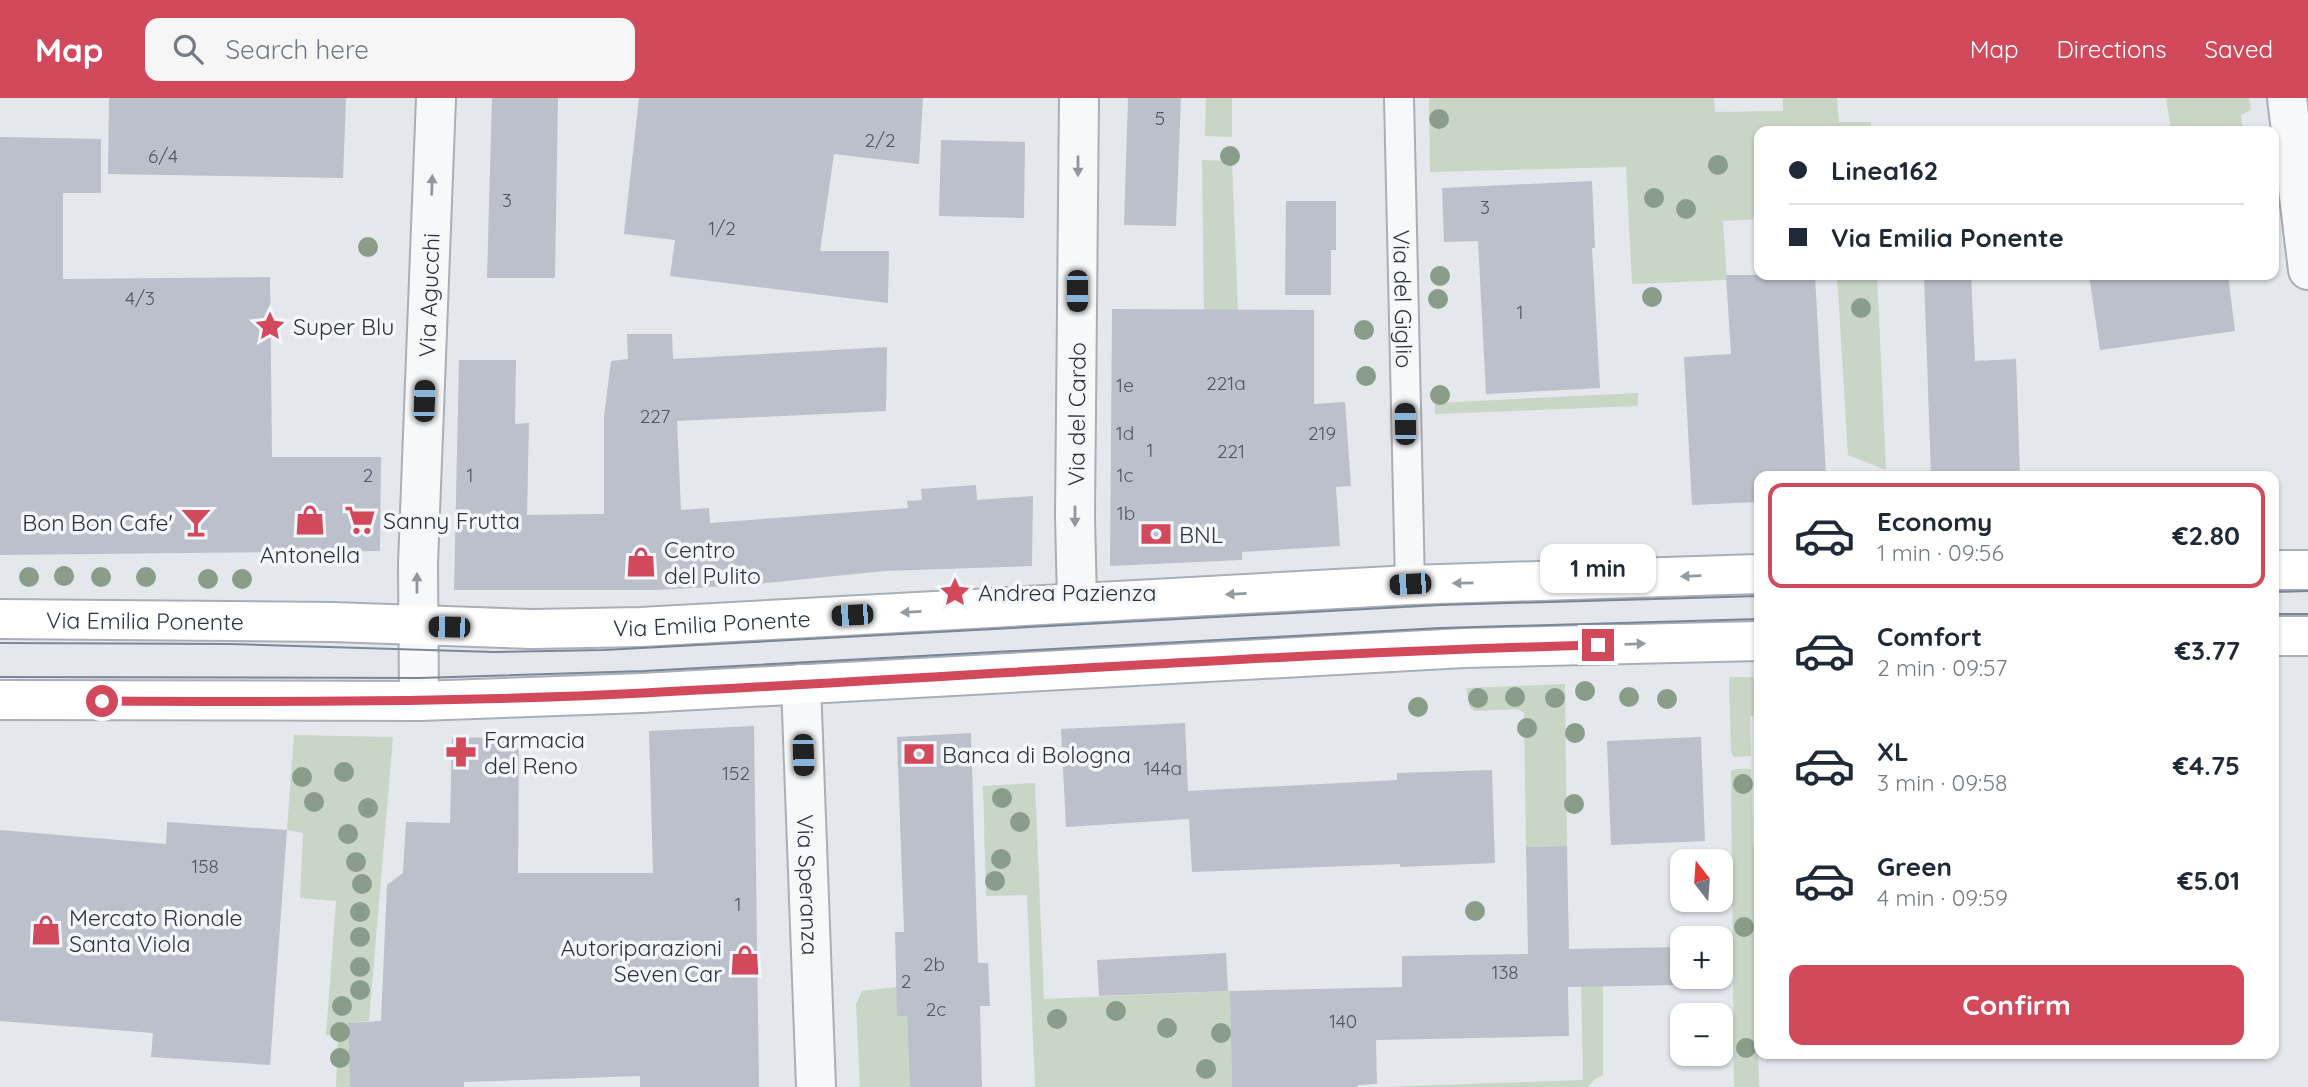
<!DOCTYPE html>
<html lang="en">
<head>
<meta charset="utf-8">
<style>
	:root { --surface:#fff; --page:#f6f6f7; --text:#1f2937; --muted:#747a83; --line:#e0e1e3; --accent:#d1495b }
	body { margin:0; font-family:Quicksand,sans-serif; background:var(--page); color:var(--text); height:100vh; display:flex; flex-direction:column; font-size:26px; white-space:nowrap }
	* { box-sizing:border-box; margin:0 }
	p { font-size:23px; color:var(--muted) }
	.icon { flex:none; width:38px; height:38px; fill:none; stroke:currentColor; stroke-width:2; stroke-linecap:round; stroke-linejoin:round }
	.map { position:relative; flex:1; overflow:hidden }
	.details { position:absolute; left:1754px; top:373px; width:525px; height:588px; display:flex; flex-direction:column; background:var(--surface); border-radius:14px; box-shadow:0 2px 5px #0004 }
	.details>* { flex:none }
	.guide { position:absolute; left:1754px; top:28px; width:525px; height:154px; border-radius:14px; box-shadow:0 2px 5px #0004; display:grid; align-content:center; height:154px; padding:0 35px; background:var(--surface) }
	.needle { width:46px; rotate:343deg }
	.fabs { position:absolute; left:1670px; top:751px; display:grid; gap:14px }
	.fabs a { display:grid; place-items:center; width:63px; height:63px; border-radius:14px; background:var(--surface); box-shadow:0 2px 5px #0004; font-size:35px }
	.end { position:absolute; width:32px; height:32px; margin:-16px; border:9px solid #d1495b; background:#fff; box-shadow:0 0 0 4px #fff }
	.from { border-radius:50% }
	.bubble { position:absolute; height:49px; border-radius:14px; background:var(--surface); box-shadow:0 2px 5px #0004; font-size:23px; font-weight:700; line-height:49px; text-align:center }
	.car { position:absolute; width:21px; height:42px; margin:-21px -10px; border-radius:9px; box-shadow:0 0 5px 2px #0007; background:linear-gradient(#222 24%,#8ab4d8 0 40%,#222 0 76%,#8ab4d8 0 86%,#222 0) }
	.guide b { display:flex; align-items:center; gap:24px; height:66px; font-size:26px }
	.guide b+b { border-top:2px solid var(--line) }
	.guide i { width:18px; height:18px; background:var(--text) }
	ul { padding:12px 0 0; list-style:none }
	li { display:flex; align-items:center; gap:21px; height:105px; margin:0 14px 10px; padding:0 21px; border:4px solid transparent; border-radius:14px }
	li div { flex:1 }
	li b { display:block; font-size:26px }
	li em { font-style:normal; font-weight:700 }
	li.active { border-color:var(--accent) }
	li>.icon { width:63px; height:63px; stroke-width:1.5 }
	.action { display:flex; gap:14px; margin-top:auto; padding:14px 35px }
	.action a { flex:1; height:80px; border-radius:14px; background:var(--accent); color:#fff; font-size:28px; font-weight:700; line-height:80px; text-align:center }
	header { display:flex; align-items:center; gap:42px; box-sizing:border-box; height:98px; padding:0 35px; background:var(--accent); color:#fff }
	header strong { font-size:33px }
	nav { display:flex; gap:38px; margin-inline-start:auto; font-size:24px }
	.search { width:490px; height:63px; background:var(--page); display:flex; align-items:center; gap:18px; box-sizing:border-box; padding:0 24px; border-radius:14px; color:var(--muted); font-size:26px }
	.map>svg:first-child { display:block }
	.green { fill:#c9d6c5 }
	.building { fill:#bbc0ca }
	.lines { fill:none; stroke-linecap:round; stroke-linejoin:round }
	.service-casing { stroke:#a9aeb7; stroke-width:32 }
	.minor-casing { stroke:#a9aeb7; stroke-width:42 }
	.tertiary-casing { stroke:#a9aeb7; stroke-width:42 }
	.secondary-casing { stroke:#a9aeb7; stroke-width:42 }
	.service { stroke:#f7f8fa; stroke-width:28 }
	.minor { stroke:#f7f8fa; stroke-width:38 }
	.tertiary { stroke:#f7f8fa; stroke-width:38 }
	.secondary { stroke:#fff; stroke-width:38 }
	.tram { stroke:#7d8696; stroke-width:2 }
	.tree { fill:#899d89 }
	.oneway { fill:#9196a0 }
	.oneway2 { fill:#959aa2 }
	.route { stroke:#d1495b; stroke-width:9 }
	.labels { text-anchor:middle; dominant-baseline:central; stroke-width:7; stroke-linejoin:round; paint-order:stroke }
	.number-label { font-size:19px; fill:#4f5766 }
	.street-label { font-size:23px; fill:#2b3445; stroke:#f4f6f9 }
	.poi-label { font-size:23px; fill:#2b3445; stroke:#f4f6f9; text-anchor:start }
</style>
</head>
<body>
<header>
<strong>Map</strong>
<div class="search"><svg class="icon" aria-label="search" viewBox="0 0 24 24"><circle cx="10" cy="10" r="6"/><path d="M15 15l6 6"/></svg>Search here</div>
<nav><a>Map</a><a>Directions</a><a>Saved</a></nav>
</header>
<div class="map">
<svg width="2308" height="989" viewBox="0 0 2308 989">
	<rect width="100%" height="100%" fill="#e4e7ec"/>
	<path class="green" d="M 1206,0 L 1232,0 L 1232,39 L 1205,38 Z
		M 1429,0 L 1714,0 L 1715,14 L 1783,13 L 1783,0 L 1837,0 L 1839,24 L 1871,24 L 1871,33 L 1759,33 L 1759,121 L 1723,123 L 1727,182 L 1632,186 L 1626,69 L 1430,74 Z
		M 2166,0 L 2249,0 L 2251,12 L 2241,17 L 2243,33 L 2171,33 Z
		M 1202,62 L 1232,63 L 1238,212 L 1204,212 Z
		M 1837,177 L 1877,177 L 1886,372 L 1848,357 Z
		M 1638,295 L 1638,308 L 1435,316 L 1435,305 Z
		M 1729,579 L 1759,579 L 1759,617 L 1750,618 L 1751,658 L 1734,659 L 1731,654 Z
		M 1565,586 L 1567,748 L 1526,749 L 1524,615 L 1518,611 L 1474,613 L 1470,609 L 1466,590 Z
		M 294,637 L 393,639 L 369,923 L 348,925 L 350,989 L 336,989 L 338,938 L 326,937 L 336,803 L 300,800 L 303,735 L 287,732 Z
		M 1735,671 L 1751,671 L 1753,747 L 1759,747 L 1759,761 L 1754,762 L 1756,876 L 1759,877 L 1759,891 L 1756,892 L 1759,989 L 1734,989 L 1731,673 Z
		M 1035,685 L 1044,901 L 1230,893 L 1232,989 L 1035,989 L 1027,797 L 986,798 L 983,688 Z
		M 1581,885 L 1603,885 L 1603,977 L 1594,982 L 1588,989 L 1383,989 L 1583,982 Z
		M 897,889 L 897,918 L 907,918 L 910,989 L 860,989 L 856,906 L 862,893 Z"/>
	<path class="building" d="M 109,0 L 346,0 L 343,80 L 108,76 Z
		M 492,0 L 558,0 L 555,180 L 487,180 Z
		M 639,0 L 923,0 L 919,66 L 834,56 L 820,153 L 889,153 L 888,205 L 670,178 L 675,142 L 624,136 Z
		M 1128,0 L 1181,0 L 1176,128 L 1124,127 Z
		M 0,39 L 101,41 L 101,95 L 63,95 L 63,181 L 270,179 L 272,359 L 381,359 L 380,453 L 0,457 Z
		M 941,42 L 1025,44 L 1024,120 L 939,118 Z
		M 1592,83 L 1595,150 L 1592,150 L 1600,290 L 1486,296 L 1478,143 L 1444,144 L 1442,90 Z
		M 1286,103 L 1336,103 L 1336,152 L 1331,152 L 1331,197 L 1285,197 Z
		M 1726,177 L 1815,177 L 1826,378 L 1759,378 L 1759,404 L 1692,407 L 1684,259 L 1731,256 Z
		M 1924,177 L 1971,177 L 1975,263 L 2016,261 L 2020,378 L 1931,378 Z
		M 2089,177 L 2228,177 L 2235,233 L 2100,252 Z
		M 1112,211 L 1314,212 L 1314,306 L 1345,304 L 1351,388 L 1336,389 L 1340,448 L 1242,454 L 1242,462 L 1110,468 Z
		M 627,236 L 672,236 L 673,261 L 887,249 L 886,313 L 677,323 L 681,412 L 709,410 L 710,425 L 908,410 L 907,403 L 922,402 L 921,391 L 976,387 L 977,402 L 1033,398 L 1032,468 L 884,473 L 746,487 L 655,492 L 454,492 L 459,262 L 516,262 L 515,326 L 529,325 L 527,417 L 604,416 L 604,319 L 611,263 L 628,261 Z
		M 1185,625 L 1188,693 L 1397,682 L 1397,675 L 1492,672 L 1495,765 L 1400,769 L 1400,766 L 1192,774 L 1189,721 L 1066,729 L 1061,631 Z
		M 754,628 L 759,989 L 640,989 L 640,978 L 464,984 L 464,989 L 350,989 L 348,925 L 381,923 L 387,787 L 403,775 L 406,724 L 450,725 L 452,640 L 519,639 L 518,775 L 653,775 L 649,633 Z
		M 971,635 L 978,865 L 988,865 L 990,908 L 980,908 L 982,989 L 910,989 L 907,918 L 897,918 L 895,834 L 904,834 L 897,639 Z
		M 1701,639 L 1705,743 L 1611,747 L 1607,643 Z
		M 167,724 L 287,732 L 270,967 L 151,959 L 153,935 L 0,923 L 0,732 L 166,746 Z
		M 1567,748 L 1569,851 L 1682,849 L 1682,887 L 1568,889 L 1569,938 L 1376,942 L 1377,986 L 1358,987 L 1358,989 L 1232,989 L 1230,893 L 1402,889 L 1402,858 L 1528,856 L 1526,749 Z
		M 1226,855 L 1228,893 L 1099,898 L 1097,862 Z"/>
	<g class="lines">
		<g class="service-casing">
			<g id="service">
				<path id="s1" d="M 1399,0 L 1410,487"/>
			</g>
		</g>
		<g class="minor-casing">
			<g id="minor">
				<path d="M 2287,0 L 2308,172"/>
				<path id="s2" d="M 1077,505 L 1075,417 L 1079,0"/>
				<path id="s3" d="M 801,586 L 816,989"/>
			</g>
		</g>
		<g class="tertiary-casing">
			<g id="tertiary">
				<path id="s4" d="M 419,603 L 418,466 L 436,0"/>
			</g>
		</g>
		<g class="secondary-casing">
			<g id="secondary">
				<path d="M 2273,472 L 2308,472"/>
				<path id="s5" d="M 0,521 L 333,524 L 532,531 L 641,529 L 1410,487 L 1759,476"/>
				<path d="M 2273,538 L 2308,538"/>
				<path d="M 0,602 L 419,603 L 642,595 L 1464,550 L 1759,543"/>
			</g>
		</g>
		<use href="#service" class="service"/>
		<use href="#minor" class="minor"/>
		<use href="#tertiary" class="tertiary"/>
		<use href="#secondary" class="secondary"/>
		<path class="tram" d="M 2273,494 L 2308,493
			M 2273,516 L 2308,516
			M 0,545 L 230,546 L 494,554 L 604,552 L 1440,507 L 1759,498
			M 0,579 L 419,580 L 644,573 L 1440,530 L 1759,521"/>
	</g>
	<g class="tree">
		<circle cx="1439" cy="21" r="10"/>
		<circle cx="1230" cy="58" r="10"/>
		<circle cx="1718" cy="67" r="10"/>
		<circle cx="1654" cy="100" r="10"/>
		<circle cx="1686" cy="111" r="10"/>
		<circle cx="368" cy="149" r="10"/>
		<circle cx="1440" cy="178" r="10"/>
		<circle cx="1652" cy="199" r="10"/>
		<circle cx="1438" cy="201" r="10"/>
		<circle cx="1861" cy="210" r="10"/>
		<circle cx="1364" cy="232" r="10"/>
		<circle cx="1366" cy="278" r="10"/>
		<circle cx="1440" cy="297" r="10"/>
		<circle cx="64" cy="478" r="10"/>
		<circle cx="29" cy="479" r="10"/>
		<circle cx="101" cy="479" r="10"/>
		<circle cx="146" cy="479" r="10"/>
		<circle cx="208" cy="481" r="10"/>
		<circle cx="242" cy="481" r="10"/>
		<circle cx="1585" cy="593" r="10"/>
		<circle cx="1515" cy="599" r="10"/>
		<circle cx="1629" cy="599" r="10"/>
		<circle cx="1478" cy="600" r="10"/>
		<circle cx="1555" cy="600" r="10"/>
		<circle cx="1667" cy="601" r="10"/>
		<circle cx="1418" cy="609" r="10"/>
		<circle cx="1527" cy="630" r="10"/>
		<circle cx="1575" cy="635" r="10"/>
		<circle cx="344" cy="674" r="10"/>
		<circle cx="302" cy="679" r="10"/>
		<circle cx="1743" cy="686" r="10"/>
		<circle cx="1002" cy="700" r="10"/>
		<circle cx="314" cy="704" r="10"/>
		<circle cx="1574" cy="706" r="10"/>
		<circle cx="368" cy="710" r="10"/>
		<circle cx="1020" cy="724" r="10"/>
		<circle cx="348" cy="736" r="10"/>
		<circle cx="1001" cy="761" r="10"/>
		<circle cx="356" cy="764" r="10"/>
		<circle cx="995" cy="783" r="10"/>
		<circle cx="362" cy="786" r="10"/>
		<circle cx="1475" cy="813" r="10"/>
		<circle cx="360" cy="814" r="10"/>
		<circle cx="1744" cy="829" r="10"/>
		<circle cx="360" cy="839" r="10"/>
		<circle cx="360" cy="869" r="10"/>
		<circle cx="360" cy="892" r="10"/>
		<circle cx="342" cy="908" r="10"/>
		<circle cx="1116" cy="913" r="10"/>
		<circle cx="1057" cy="921" r="10"/>
		<circle cx="1167" cy="930" r="10"/>
		<circle cx="340" cy="934" r="10"/>
		<circle cx="1221" cy="935" r="10"/>
		<circle cx="1746" cy="950" r="10"/>
		<circle cx="340" cy="960" r="10"/>
		<circle cx="1206" cy="971" r="10"/>
	</g>
	<defs><path id="oneway-solid" d="M-6-.8H1V-3.2L6.5 0L1 3.2V.8H-6Z" transform="scale(1.75)"/></defs>
	<g class="oneway">
		<use href="#oneway-solid" transform="translate(1078 68) rotate(90)"/>
		<use href="#oneway-solid" transform="translate(432 87) rotate(-88)"/>
		<use href="#oneway-solid" transform="translate(1075 418) rotate(90)"/>
		<use href="#oneway-solid" transform="translate(417 485) rotate(-90)"/>
	</g>
	<g class="oneway2">
		<use href="#oneway-solid" transform="translate(1691 478) rotate(178)"/>
		<use href="#oneway-solid" transform="translate(1463 485) rotate(179)"/>
		<use href="#oneway-solid" transform="translate(1236 496) rotate(177)"/>
		<use href="#oneway-solid" transform="translate(911 514) rotate(177)"/>
		<use href="#oneway-solid" transform="translate(1635 546) rotate(-2)"/>
	</g>
	<g class="lines">
		<path class="route" d="M 102,603 C 283,604 463,604 644,595 C 962,579 1279,555 1598,547"/>
	</g>
	<defs>
		<g id="sight-bare" transform="scale(2.415)"><path d="M0-6L1.8-2.2L6-1.7L2.9 1.2L3.7 5.4L0 3.3L-3.7 5.4L-2.9 1.2L-6-1.7L-1.8-2.2Z" fill="#d1495b" stroke="#f4f6f9" stroke-width="2.5" paint-order="stroke"/></g>
		<g id="shop-bare" transform="scale(2.415)"><path d="M-5-2.5h2.3a2.7 3.5 0 0 1 5.4 0H5L5.5 6h-11ZM-1.5-2.5h3a1.5 2.3 0 0 0-3 0Z" fill="#d1495b" stroke="#f4f6f9" stroke-width="2.5" paint-order="stroke"/></g>
		<g id="supermarket-bare" transform="scale(2.415)"><path d="M-6-5.5h2.5l.6 2H6L4.5 2H-2.5L-4.4-4H-6ZM-1.5 3.2a1.3 1.3 0 1 0 .1 0ZM3 3.2a1.3 1.3 0 1 0 .1 0Z" fill="#d1495b" stroke="#f4f6f9" stroke-width="2.5" paint-order="stroke"/></g>
		<g id="bar-bare" transform="scale(2.415)"><path d="M-6-5H6L.8 .8V4.5H3.5V6h-7V4.5H-.8V.8Z" fill="#d1495b" stroke="#f4f6f9" stroke-width="2.5" paint-order="stroke"/></g>
		<g id="bank-bare" transform="scale(2.415)"><path d="M-6-4H6V4H-6ZM0-2.3a2.3 2.3 0 1 0 0 4.6a2.3 2.3 0 1 0 0-4.6Z" fill="#d1495b" stroke="#f4f6f9" stroke-width="2.5" paint-order="stroke"/></g>
		<g id="pharmacy-bare" transform="scale(2.415)"><path d="M-2-6h4v4h4v4h-4v4h-4v-4h-4v-4h4Z" fill="#d1495b" stroke="#f4f6f9" stroke-width="2.5" paint-order="stroke"/></g>
	</defs>
	<g fill-rule="evenodd">
		<use href="#sight-bare" x="270" y="228"/>
		<use href="#shop-bare" x="310" y="422"/>
		<use href="#supermarket-bare" x="360" y="422"/>
		<use href="#bar-bare" x="196" y="424"/>
		<use href="#bank-bare" x="1156" y="436"/>
		<use href="#shop-bare" x="641" y="464"/>
		<use href="#sight-bare" x="955" y="494"/>
		<use href="#pharmacy-bare" x="461" y="654"/>
		<use href="#bank-bare" x="919" y="656"/>
		<use href="#shop-bare" x="46" y="832"/>
		<use href="#shop-bare" x="745" y="862"/>
	</g>
	<g class="labels">
		<g class="number-label">
			<text x="1160" y="20">5</text>
			<text x="880" y="42">2/2</text>
			<text x="163" y="58">6/4</text>
			<text x="507" y="102">3</text>
			<text x="1485" y="109">3</text>
			<text x="722" y="130">1/2</text>
			<text x="140" y="200">4/3</text>
			<text x="1520" y="214">1</text>
			<text x="1226" y="285">221a</text>
			<text x="1125" y="287">1e</text>
			<text x="655" y="318">227</text>
			<text x="1125" y="335">1d</text>
			<text x="1322" y="335">219</text>
			<text x="1150" y="352">1</text>
			<text x="1231" y="353">221</text>
			<text x="368" y="377">2</text>
			<text x="470" y="377">1</text>
			<text x="1125" y="377">1c</text>
			<text x="1126" y="415">1b</text>
			<text x="1163" y="670">144a</text>
			<text x="736" y="675">152</text>
			<text x="205" y="768">158</text>
			<text x="738" y="806">1</text>
			<text x="934" y="866">2b</text>
			<text x="1505" y="874">138</text>
			<text x="906" y="883">2</text>
			<text x="936" y="911">2c</text>
			<text x="1343" y="923">140</text>
		</g>
		<g class="street-label">
			<text stroke="none"><textPath href="#s4" startOffset="406">Via Agucchi</textPath></text>
			<text stroke="none"><textPath href="#s1" startOffset="201">Via del Giglio</textPath></text>
			<text stroke="none"><textPath href="#s2" startOffset="189">Via del Cardo</textPath></text>
			<text stroke="none"><textPath href="#s5" startOffset="145">Via Emilia Ponente</textPath></text>
			<text stroke="none"><textPath href="#s5" startOffset="712">Via Emilia Ponente</textPath></text>
			<text stroke="none"><textPath href="#s3" startOffset="201">Via Speranza</textPath></text>
		</g>
		<g class="poi-label">
			<text x="293" y="228">Super Blu</text>
			<text x="383" y="422">Sanny Frutta</text>
			<text x="173" y="424" text-anchor="end">Bon Bon Cafe'</text>
			<text x="1179" y="436">BNL</text>
			<text x="664" y="451">Centro<tspan x="664" dy="26">del Pulito</tspan></text>
			<text x="310" y="456" text-anchor="middle">Antonella</text>
			<text x="978" y="494">Andrea Pazienza</text>
			<text x="484" y="641">Farmacia<tspan x="484" dy="26">del Reno</tspan></text>
			<text x="942" y="656">Banca di Bologna</text>
			<text x="69" y="819">Mercato Rionale<tspan x="69" dy="26">Santa Viola</tspan></text>
			<text x="722" y="849" text-anchor="end">Autoriparazioni<tspan x="722" dy="26">Seven Car</tspan></text>
		</g>
	</g>
</svg>
<div class="fabs">
<a><svg class="needle" viewBox="-14 -14 28 28"><path d="M0-13l5 13h-10z" fill="#e53935"/><path d="M0 13l5-13h-10z" fill="#747a83"/></svg></a>
<a>+</a>
<a>−</a>
</div>
<i class="end from" style="left:102px;top:603px"></i>
<i class="end" style="left:1598px;top:547px"></i>
<div class="bubble" style="left:1540px;top:446px;width:116px">1 min</div>
<i class="car" style="left:1077px;top:193px;rotate:180deg"></i>
<i class="car" style="left:424px;top:303px;rotate:2deg"></i>
<i class="car" style="left:1405px;top:326px;rotate:359deg"></i>
<i class="car" style="left:1410px;top:486px;rotate:267deg"></i>
<i class="car" style="left:852px;top:517px;rotate:267deg"></i>
<i class="car" style="left:449px;top:529px;rotate:271deg"></i>
<i class="car" style="left:803px;top:657px;rotate:178deg"></i>
<div class="guide">
<b><i class="from"></i>Linea162</b>
<b><i></i>Via Emilia Ponente</b>
</div>
<section class="details">
<ul>
<li class="active"><svg class="icon" aria-label="car" viewBox="0 0 24 24"><path d="M5 17H2v-5l4-1 3-4h7l3 4 3 1v5h-3M9 17h6M6 11h13"/><circle cx="7" cy="17" r="2"/><circle cx="17" cy="17" r="2"/></svg><div><b>Economy</b><p>1 min · 09:56</p></div><em>€2.80</em></li>
<li><svg class="icon" aria-label="car" viewBox="0 0 24 24"><path d="M5 17H2v-5l4-1 3-4h7l3 4 3 1v5h-3M9 17h6M6 11h13"/><circle cx="7" cy="17" r="2"/><circle cx="17" cy="17" r="2"/></svg><div><b>Comfort</b><p>2 min · 09:57</p></div><em>€3.77</em></li>
<li><svg class="icon" aria-label="car" viewBox="0 0 24 24"><path d="M5 17H2v-5l4-1 3-4h7l3 4 3 1v5h-3M9 17h6M6 11h13"/><circle cx="7" cy="17" r="2"/><circle cx="17" cy="17" r="2"/></svg><div><b>XL</b><p>3 min · 09:58</p></div><em>€4.75</em></li>
<li><svg class="icon" aria-label="car" viewBox="0 0 24 24"><path d="M5 17H2v-5l4-1 3-4h7l3 4 3 1v5h-3M9 17h6M6 11h13"/><circle cx="7" cy="17" r="2"/><circle cx="17" cy="17" r="2"/></svg><div><b>Green</b><p>4 min · 09:59</p></div><em>€5.01</em></li>
</ul>
<div class="action"><a>Confirm</a></div>
</section>
</div>
</body>
</html>
